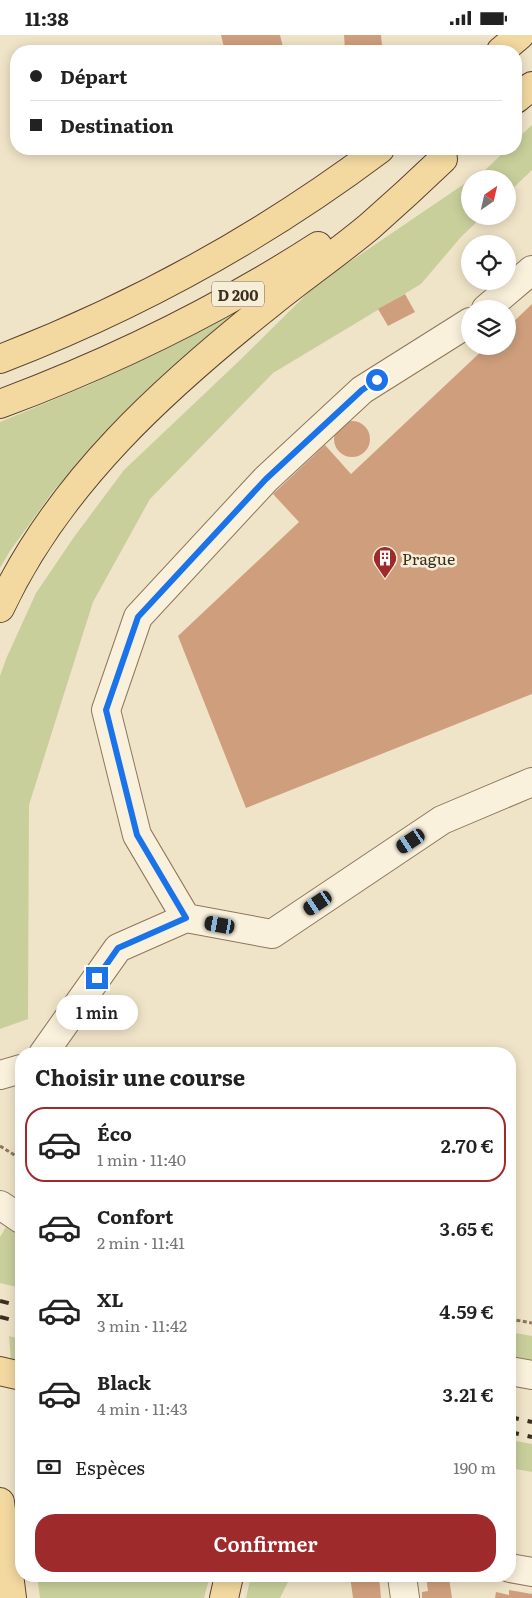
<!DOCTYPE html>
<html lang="fr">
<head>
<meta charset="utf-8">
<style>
	:root { --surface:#fff; --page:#f6f6f6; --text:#222; --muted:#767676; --line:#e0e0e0; --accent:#9e2a2b }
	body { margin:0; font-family:Literata,serif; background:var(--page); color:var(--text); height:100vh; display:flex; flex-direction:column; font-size:19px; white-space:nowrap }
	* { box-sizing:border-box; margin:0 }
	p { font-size:16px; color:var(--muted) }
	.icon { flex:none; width:28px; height:28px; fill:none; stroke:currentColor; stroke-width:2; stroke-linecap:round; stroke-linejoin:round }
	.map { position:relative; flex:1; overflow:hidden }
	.panel { position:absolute; left:15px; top:1012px; width:501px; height:535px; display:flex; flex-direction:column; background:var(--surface); border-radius:20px; box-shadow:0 2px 12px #0003 }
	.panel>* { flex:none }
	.top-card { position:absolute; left:10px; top:10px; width:512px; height:110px; border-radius:20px; box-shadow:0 2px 12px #0003; display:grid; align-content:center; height:110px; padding:0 20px; background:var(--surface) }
	.needle { width:32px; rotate:34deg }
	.tools { position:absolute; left:461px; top:135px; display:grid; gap:10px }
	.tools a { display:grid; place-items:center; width:55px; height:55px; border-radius:50%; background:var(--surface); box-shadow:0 2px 12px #0003; font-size:25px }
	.end { position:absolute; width:22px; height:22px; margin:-11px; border:6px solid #1a73e8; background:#fff; box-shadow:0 0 0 2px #fff }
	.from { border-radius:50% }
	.bubble { position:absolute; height:35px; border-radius:18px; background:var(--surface); box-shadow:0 2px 12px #0003; font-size:16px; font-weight:600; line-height:35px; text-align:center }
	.car { position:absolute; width:15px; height:30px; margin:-15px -8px; border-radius:6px; box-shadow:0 0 4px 1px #0007; background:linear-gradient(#222 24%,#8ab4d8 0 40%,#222 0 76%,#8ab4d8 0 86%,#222 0) }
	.top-card b { display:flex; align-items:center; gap:18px; height:48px; font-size:19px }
	.top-card b+b { border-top:1px solid var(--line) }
	.top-card i { width:12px; height:12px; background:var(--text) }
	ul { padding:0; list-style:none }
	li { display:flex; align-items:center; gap:15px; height:75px; margin:0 10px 8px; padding:0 10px; border:2px solid transparent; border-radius:20px }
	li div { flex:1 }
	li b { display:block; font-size:19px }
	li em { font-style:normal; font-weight:600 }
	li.active { border-color:var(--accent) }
	li>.icon { width:45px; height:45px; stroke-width:1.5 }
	h2 { padding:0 20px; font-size:22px; line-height:60px }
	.pay { display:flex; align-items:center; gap:12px; height:55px; padding:0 20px; font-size:19px }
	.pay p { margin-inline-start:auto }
	.cta { display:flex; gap:10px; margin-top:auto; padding:10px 20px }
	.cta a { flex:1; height:58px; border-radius:20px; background:var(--accent); color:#fff; font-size:20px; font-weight:600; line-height:58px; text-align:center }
	.status { display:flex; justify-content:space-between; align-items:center; height:35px; padding:0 25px; background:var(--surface); direction:ltr }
	.status svg { height:14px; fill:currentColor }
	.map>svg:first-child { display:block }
	.green { fill:#c9cf9b }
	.building { fill:#cf9f7d }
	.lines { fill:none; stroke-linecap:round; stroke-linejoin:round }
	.minor-casing { stroke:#8d765c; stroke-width:30 }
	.major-casing { stroke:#5b4430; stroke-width:30 }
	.path { stroke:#8d765c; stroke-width:3; stroke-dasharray:4 2.5; stroke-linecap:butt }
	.minor { stroke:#faf1dc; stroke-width:28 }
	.major { stroke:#f3d9a0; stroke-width:28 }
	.rail { stroke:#3d2e20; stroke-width:4; stroke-dasharray:9 9; stroke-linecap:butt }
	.route { stroke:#1a73e8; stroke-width:6 }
	.labels { text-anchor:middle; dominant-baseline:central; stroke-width:5; stroke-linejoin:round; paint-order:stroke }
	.shield { fill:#f7eed8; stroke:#756857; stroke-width:1 }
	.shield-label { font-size:15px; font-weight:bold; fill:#3d2e20 }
	.poi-label { font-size:16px; fill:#3d2e20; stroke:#f7eed8; text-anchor:start }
</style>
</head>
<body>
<div class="status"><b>11:38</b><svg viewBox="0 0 49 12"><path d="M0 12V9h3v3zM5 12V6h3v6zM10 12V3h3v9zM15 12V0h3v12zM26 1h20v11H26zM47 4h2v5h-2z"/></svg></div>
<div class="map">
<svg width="532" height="1563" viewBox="0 0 532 1563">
	<rect width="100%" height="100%" fill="#f0e4c8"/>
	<path class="green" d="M 532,90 L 532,135 L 508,158 L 508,144 L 472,144 L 483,137 L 507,114 L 516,114 L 516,105 Z
		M 470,145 L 470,181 L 483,181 L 461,202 L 421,249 L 273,338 L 150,464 L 93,567 L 29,770 L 28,984 L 0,994 L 0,641 L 6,624 L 36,558 L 74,502 L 124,435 L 239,326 L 317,249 Z
		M 261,260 L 134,371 L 54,455 L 10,516 L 0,533 L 0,387 L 89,350 L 165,314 Z
		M 6,1192 L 21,1200 L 21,1253 L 0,1248 L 0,1202 Z
		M 510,1297 L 532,1301 L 532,1327 L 510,1323 Z
		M 9,1301 L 21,1304 L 21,1326 L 11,1325 Z
		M 510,1405 L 532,1409 L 532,1437 L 510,1433 Z
		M 37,1541 L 210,1541 L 204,1563 L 40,1563 Z
		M 251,1541 L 291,1541 L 280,1563 L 246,1563 Z"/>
	<path class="building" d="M 221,0 L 280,0 L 284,16 L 225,16 Z
		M 344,0 L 381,0 L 382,10 L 345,14 Z
		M 405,259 L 415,277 L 388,291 L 378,274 Z
		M 532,269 L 532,659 L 246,773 L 178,601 L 299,487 L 273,459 L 325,410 L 351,439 L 487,311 L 508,311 L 508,292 Z
		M334 404a18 18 0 1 1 36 0a18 18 0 1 1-36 0Z
		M 350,1541 L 379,1541 L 381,1563 L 353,1563 Z
		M 426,1541 L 449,1543 L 452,1563 L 422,1563 L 422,1557 L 428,1556 Z
		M 509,1555 L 532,1559 L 532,1563 L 495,1563 L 496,1557 L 509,1560 Z"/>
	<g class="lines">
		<g class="minor-casing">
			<path id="minor" d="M 486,274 L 532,235
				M 186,883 L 137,800 L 106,675 L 138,582 L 266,444 L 362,355 L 470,287
				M 43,1019 L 118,913 L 186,883 L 272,899 L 442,785 L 532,747
				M 0,1040 L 21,1034
				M 0,1170 L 21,1184
				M 510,1336 L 532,1340
				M 510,1533 L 532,1537
				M 402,1541 L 405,1563"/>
		</g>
		<g class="major-casing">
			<path id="major" d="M 501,16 L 520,0
				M 516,64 L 532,51
				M 0,324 C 135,272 264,201 380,114
				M 0,369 C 110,328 219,275 318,211
				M 0,573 C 59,447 165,352 272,267 C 304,241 339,217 370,191 C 395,169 419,147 443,124
				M 0,1336 L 21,1341
				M 0,1467 L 12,1563
				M 224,1563 L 229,1541"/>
		</g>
		<path class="path" d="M 0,1111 L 21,1124
			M 510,1284 L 532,1288"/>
		<use href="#minor" class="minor"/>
		<use href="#major" class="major"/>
		<path class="rail" d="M 0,1266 L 21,1271
			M 0,1282 L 21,1287
			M 510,1382 L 532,1387
			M 510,1397 L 532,1402"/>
	</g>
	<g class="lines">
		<path class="route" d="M 97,943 L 118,913 L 186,883 L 137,800 L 106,675 L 138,582 L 266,444 L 362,355 L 377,345"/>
	</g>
	<defs>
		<g id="building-pin" transform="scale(1.25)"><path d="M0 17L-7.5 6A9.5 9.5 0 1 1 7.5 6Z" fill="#9e2a2b" stroke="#f7eed8"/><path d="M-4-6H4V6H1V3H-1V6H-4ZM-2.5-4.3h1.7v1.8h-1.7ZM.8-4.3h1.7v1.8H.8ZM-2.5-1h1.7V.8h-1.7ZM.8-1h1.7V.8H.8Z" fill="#fff"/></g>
	</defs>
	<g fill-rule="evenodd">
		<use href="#building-pin" x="385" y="523"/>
	</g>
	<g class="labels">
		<rect class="shield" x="212" y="246.5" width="52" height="25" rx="4"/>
		<g class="shield-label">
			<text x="238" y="259">D 200</text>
		</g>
		<g class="poi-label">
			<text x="402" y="523">Prague</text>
		</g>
	</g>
</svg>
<div class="tools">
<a><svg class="needle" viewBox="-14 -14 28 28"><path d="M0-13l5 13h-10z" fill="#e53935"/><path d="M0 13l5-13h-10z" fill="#767676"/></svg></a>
<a><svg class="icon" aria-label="locate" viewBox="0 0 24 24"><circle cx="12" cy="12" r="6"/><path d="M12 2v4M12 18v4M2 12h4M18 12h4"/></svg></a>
<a><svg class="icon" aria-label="layers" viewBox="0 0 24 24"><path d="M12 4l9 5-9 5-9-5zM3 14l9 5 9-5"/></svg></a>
</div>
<i class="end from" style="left:377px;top:345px"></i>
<i class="end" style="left:97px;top:943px"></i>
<div class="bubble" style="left:56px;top:960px;width:82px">1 min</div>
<i class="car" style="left:411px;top:806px;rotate:236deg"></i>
<i class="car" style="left:318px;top:868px;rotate:236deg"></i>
<i class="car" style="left:220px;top:890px;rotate:280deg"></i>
<div class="top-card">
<b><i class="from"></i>Départ</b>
<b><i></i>Destination</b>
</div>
<section class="panel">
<h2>Choisir une course</h2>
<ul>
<li class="active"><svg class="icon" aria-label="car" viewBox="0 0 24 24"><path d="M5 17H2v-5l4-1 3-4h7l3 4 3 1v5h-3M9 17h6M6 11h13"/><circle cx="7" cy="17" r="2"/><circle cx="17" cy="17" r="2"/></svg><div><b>Éco</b><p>1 min · 11:40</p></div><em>2.70 €</em></li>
<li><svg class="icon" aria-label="car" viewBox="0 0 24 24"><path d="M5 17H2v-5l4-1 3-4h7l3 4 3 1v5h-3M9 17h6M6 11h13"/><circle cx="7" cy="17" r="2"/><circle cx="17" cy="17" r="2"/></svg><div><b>Confort</b><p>2 min · 11:41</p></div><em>3.65 €</em></li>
<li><svg class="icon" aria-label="car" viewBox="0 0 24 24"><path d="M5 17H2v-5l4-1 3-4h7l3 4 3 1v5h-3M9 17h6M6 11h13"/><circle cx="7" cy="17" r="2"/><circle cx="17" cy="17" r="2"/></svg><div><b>XL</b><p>3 min · 11:42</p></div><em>4.59 €</em></li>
<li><svg class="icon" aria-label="car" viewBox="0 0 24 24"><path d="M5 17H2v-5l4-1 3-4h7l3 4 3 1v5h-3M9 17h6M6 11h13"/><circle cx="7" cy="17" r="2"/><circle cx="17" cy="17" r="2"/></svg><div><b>Black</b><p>4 min · 11:43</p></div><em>3.21 €</em></li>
</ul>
<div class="pay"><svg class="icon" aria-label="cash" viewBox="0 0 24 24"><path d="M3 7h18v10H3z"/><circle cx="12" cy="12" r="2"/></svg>Espèces<p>190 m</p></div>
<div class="cta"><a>Confirmer</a></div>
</section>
</div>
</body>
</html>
